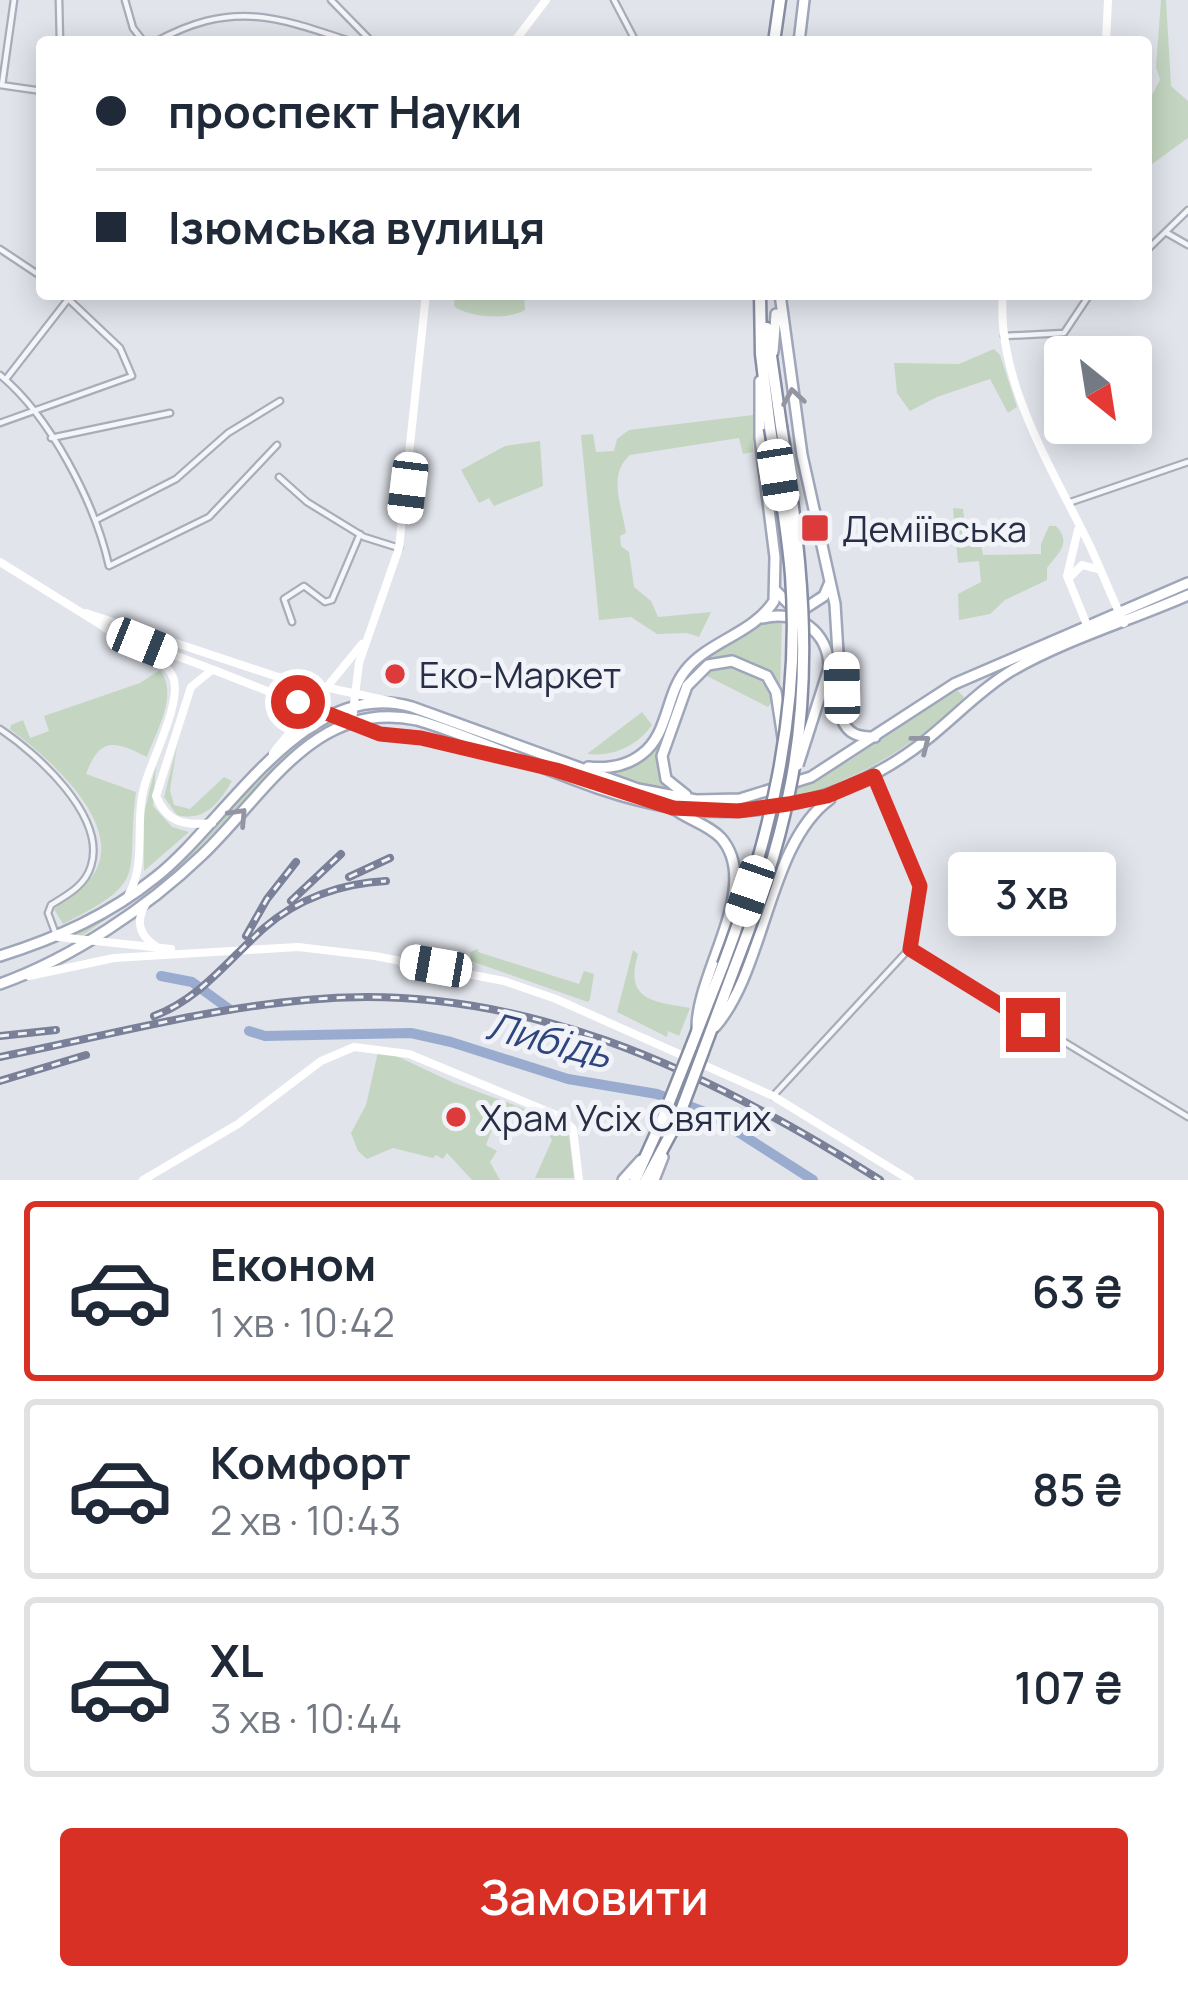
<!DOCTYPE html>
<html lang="uk">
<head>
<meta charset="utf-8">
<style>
	:root { --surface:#fff; --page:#f6f6f7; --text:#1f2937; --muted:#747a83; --line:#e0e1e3; --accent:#d93025 }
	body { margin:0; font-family:Manrope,sans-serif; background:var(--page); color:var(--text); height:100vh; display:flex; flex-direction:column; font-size:45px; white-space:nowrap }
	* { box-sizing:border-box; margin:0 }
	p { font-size:39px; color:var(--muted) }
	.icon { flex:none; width:66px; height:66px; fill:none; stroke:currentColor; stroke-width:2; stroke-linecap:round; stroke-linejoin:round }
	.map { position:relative; height:1180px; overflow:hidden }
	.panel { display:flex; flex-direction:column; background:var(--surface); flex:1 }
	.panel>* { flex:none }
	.banner { position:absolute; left:36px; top:36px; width:1116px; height:264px; border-radius:12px; box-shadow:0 6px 30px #0003; display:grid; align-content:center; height:264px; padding:0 60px; background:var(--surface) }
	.needle { width:78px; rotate:150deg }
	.fabs { position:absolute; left:1044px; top:336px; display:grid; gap:24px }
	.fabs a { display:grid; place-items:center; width:108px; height:108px; border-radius:12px; background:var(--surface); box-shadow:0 6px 30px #0003; font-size:60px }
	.end { position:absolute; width:54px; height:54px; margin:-27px; border:15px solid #d93025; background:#fff; box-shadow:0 0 0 6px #fff }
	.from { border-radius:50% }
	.bubble { position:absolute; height:84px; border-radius:12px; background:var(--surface); box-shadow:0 6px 30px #0003; font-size:39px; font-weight:600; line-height:84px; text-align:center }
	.car { position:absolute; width:36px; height:72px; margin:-36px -18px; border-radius:15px; box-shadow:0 0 9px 3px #0007; background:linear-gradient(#fff 24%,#345 0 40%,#fff 0 76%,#345 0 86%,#fff 0) }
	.banner b { display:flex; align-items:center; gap:42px; height:114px; font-size:45px }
	.banner b+b { border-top:3px solid var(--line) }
	.banner i { width:30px; height:30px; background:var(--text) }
	ul { padding:21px 0 0; list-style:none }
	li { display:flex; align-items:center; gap:36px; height:180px; margin:0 24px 18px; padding:0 36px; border:6px solid var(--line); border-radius:12px }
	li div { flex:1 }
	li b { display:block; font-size:45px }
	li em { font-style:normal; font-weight:600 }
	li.selected { border-color:var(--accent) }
	li>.icon { width:108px; height:108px; stroke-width:1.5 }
	.primary-button { display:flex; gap:24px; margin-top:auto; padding:24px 60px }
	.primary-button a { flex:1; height:138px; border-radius:12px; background:var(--accent); color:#fff; font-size:48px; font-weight:600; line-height:138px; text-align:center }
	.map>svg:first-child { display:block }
	.green { fill:#c4d6c1 }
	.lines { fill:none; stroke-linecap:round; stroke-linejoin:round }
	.river { stroke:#99accf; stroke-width:10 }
	.street-casing { stroke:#a9adb9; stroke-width:9 }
	.primary-casing { stroke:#9fa6b9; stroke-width:14 }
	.highway-casing { stroke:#878ea4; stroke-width:15 }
	.street { stroke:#f5f6f9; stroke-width:4.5 }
	.secondary { stroke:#fff; stroke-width:8 }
	.primary { stroke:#fff; stroke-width:9 }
	.highway { stroke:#fff; stroke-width:10 }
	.rail-casing { stroke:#798097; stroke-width:8 }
	.rail { stroke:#f1f3f8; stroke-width:3; stroke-dasharray:9; stroke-linecap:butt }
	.primary-bridge-casing { stroke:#9fa6b9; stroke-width:14; stroke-linecap:butt }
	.highway-bridge-casing { stroke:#878ea4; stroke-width:15; stroke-linecap:butt }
	.secondary-bridge { stroke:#fff; stroke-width:8 }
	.primary-bridge { stroke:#fff; stroke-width:9 }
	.highway-bridge { stroke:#fff; stroke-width:10 }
	.oneway { stroke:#9396a2 }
	.route { stroke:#d93025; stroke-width:15 }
	.poi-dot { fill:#dd3a3c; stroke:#f1f3f8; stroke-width:4.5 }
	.labels { text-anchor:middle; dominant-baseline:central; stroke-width:10; stroke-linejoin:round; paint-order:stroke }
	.poi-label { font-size:36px; fill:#272e45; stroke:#f1f3f8; text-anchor:start }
	.water-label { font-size:39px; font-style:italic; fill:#2d467e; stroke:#f1f3f8 }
</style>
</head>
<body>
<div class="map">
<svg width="1188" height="1180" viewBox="0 0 1188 1180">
	<rect width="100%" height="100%" fill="#e1e4eb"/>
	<path class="green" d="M 1161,0 L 1166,0 L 1171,86 L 1188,101 L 1188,138 L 1152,164 L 1146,172 L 1146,106 L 1160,80 L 1156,67 Z
		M 455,294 L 524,294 L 525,310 C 509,320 469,318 454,306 Z
		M 994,349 L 1000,355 L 1017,407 L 1008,413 L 990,379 L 937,397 L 910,411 L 897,393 L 894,363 L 959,364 Z
		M 753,415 L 753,452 L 743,454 L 739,438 L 630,455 C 607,475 622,506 626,533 L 620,536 L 621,546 L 629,552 L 634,587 L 651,601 L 658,617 L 711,612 L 699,637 L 687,633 L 657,634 L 631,617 L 599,620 L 581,435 L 593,434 L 596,452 L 614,451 L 617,439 L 629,430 Z
		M 540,441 L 543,486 L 494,506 L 489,498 L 479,503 L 461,470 L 505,446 Z
		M 953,508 L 963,509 L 966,535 L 980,536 L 983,555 L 1041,554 L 1041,544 L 1049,526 L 1056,526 C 1073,544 1057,553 1047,568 L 1047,580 L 1005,600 L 990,614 L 959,620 L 958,594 L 981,582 L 979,561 L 958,563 Z
		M 782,619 L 780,692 C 759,662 732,645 696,666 L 765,622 Z
		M 731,665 C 753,671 765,679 772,702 L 768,707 L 703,674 Z
		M 160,670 C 179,695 156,731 147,757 C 115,741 100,736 86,774 L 136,792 C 125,876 152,880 63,924 L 54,909 C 68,896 85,889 95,872 C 124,822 45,755 10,729 L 11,725 L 23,720 L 30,738 L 49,731 L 44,716 L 140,683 Z
		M 956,689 L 964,697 L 961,703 C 910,746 859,781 793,797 L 796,789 L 849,761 Z
		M 642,712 L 652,725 C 637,746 613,757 587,754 Z
		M 332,720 L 293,750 L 181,867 L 79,938 L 73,936 C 116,911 160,884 195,849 C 240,804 276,751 332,720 Z
		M 664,727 C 663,749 651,768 669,791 L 607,773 C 637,766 652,755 664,727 Z
		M 177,746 L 170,790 L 174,805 L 190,809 L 224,777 L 232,781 C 219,803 205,822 177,815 L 164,797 Z
		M 156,765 L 153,806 L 172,827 L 189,832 L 144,871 L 143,817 Z
		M 478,949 L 478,952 L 579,984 L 584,971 L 594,974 L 590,999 L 588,1002 L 471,961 L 470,952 Z
		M 633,950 L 638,954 C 624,1001 653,1001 690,1008 L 679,1036 L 668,1031 L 667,1037 L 617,1012 Z
		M 378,1052 L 390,1053 L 454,1083 L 563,1123 L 568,1128 L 574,1178 L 535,1178 L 552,1140 C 546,1128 541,1126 529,1121 C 503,1109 494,1122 486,1145 L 497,1151 L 490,1162 L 500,1180 L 472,1180 L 447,1153 L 443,1159 L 436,1155 L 433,1158 L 393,1148 L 367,1159 L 358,1151 L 351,1133 L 366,1105 Z"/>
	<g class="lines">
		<path class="river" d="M 161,976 L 192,982 L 229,1009
			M 249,1031 L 265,1036 L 411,1033 L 451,1042 L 568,1079 L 657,1094 L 710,1114 L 813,1180"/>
		<g class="street-casing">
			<path id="street" d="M 59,0 L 60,42
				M 125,0 L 133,28 L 144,42
				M 331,0 L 372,42
				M 614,0 L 636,42
				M 155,42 C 232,0 275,16 352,42
				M 0,85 L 42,91
				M 2,85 L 14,0
				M 1167,233 L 1188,245
				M 0,249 L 42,277
				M 1146,251 L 1188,210
				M 1004,336 L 1064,333 L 1090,294
				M 0,375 C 50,416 95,503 109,566 L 209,517 L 277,445
				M 6,379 L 69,298
				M 0,423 L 132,376 L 120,348 L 63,294
				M 51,438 L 170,413
				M 279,477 L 307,502 L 364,537 L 399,548
				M 1071,502 L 1188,462
				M 96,520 L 176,479 L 228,433 L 280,401
				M 292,622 L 284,599 L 304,586 L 325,602 L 332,600 L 360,534
				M 0,729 C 36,753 107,816 91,866 C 85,886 67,895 51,905 L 48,913 L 55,932
				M 911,949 L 1188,1117
				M 773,1096 L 910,948 L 920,886 L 874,776"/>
		</g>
		<g class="primary-casing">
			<path id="primary" d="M 799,42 L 804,0
				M 780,294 L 802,455 L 835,604 L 842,719 C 848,735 859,737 875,737
				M 773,352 L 776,314
				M 776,591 L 788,603 L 807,607 L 824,596 L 830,582
				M 763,618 C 797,609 829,632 829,668
				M 588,767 C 607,769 627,766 642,754 C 668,735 666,695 685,671 C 708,641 753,634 774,601 L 775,557 L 760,438 L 760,381
				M 686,795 L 666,779 L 662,756 L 687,686 L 708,665 L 732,661 L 767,676 L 776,692 L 783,738
				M 673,808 C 688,820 708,824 721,838 C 763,886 696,972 697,1029
				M 0,956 C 57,938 109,915 156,877 C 228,820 305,676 412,707 L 638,789 L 696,800 L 740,799 L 811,777 L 954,684 L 1188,583
				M 0,984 C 72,958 147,908 202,855 C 266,794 315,698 417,720 C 502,745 590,796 677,808 C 768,821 855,796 926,740 C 954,718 981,689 1011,671 C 1064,640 1131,620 1188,595
				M 715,1027 C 766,968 768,844 830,799
				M 623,1180 L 641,1160
				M 654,1180 L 663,1157"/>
		</g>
		<g class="highway-casing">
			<path id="highway" d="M 774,42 L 780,0
				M 760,294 L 761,354 L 770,428
				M 767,328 L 781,426
				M 691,1047 L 723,965
				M 703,1052 L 734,969
				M 635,1180 L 662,1120
				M 646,1180 L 676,1124"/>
		</g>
		<use href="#street" class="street"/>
		<path class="secondary" d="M 514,42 L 546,0
			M 1106,42 L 1108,0
			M 1003,294 C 995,379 1054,472 1090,546 C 1102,572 1112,598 1124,623
			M 1078,530 L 1067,576 L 1089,630
			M 0,562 L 106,628
			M 1071,576 L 1082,565 L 1097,569
			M 86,613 L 278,677 L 394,702
			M 105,628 C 124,641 163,655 173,677 C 183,700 152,759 145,784 C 134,820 147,862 129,894
			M 119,634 L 219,672
			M 212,670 L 191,687 L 156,796 C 167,823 185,826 212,823
			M 352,720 L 359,663 L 399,548 L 426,294
			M 466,748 L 528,765
			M 273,753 L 362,644
			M 145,905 C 135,923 140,936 157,947
			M 58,937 L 171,949
			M 29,976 L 114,958 L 298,947 L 375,956 L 504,981 L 556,999 L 773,1096 L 910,1180
			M 143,1180 L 238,1124 L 321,1061 L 354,1047 L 409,1054 L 561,1117 L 573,1129 L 579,1180"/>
		<use href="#primary" class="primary"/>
		<use href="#highway" class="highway"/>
		<g class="rail-casing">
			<path id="rail" d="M 349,877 L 390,858
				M 291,901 L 341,854
				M 246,936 L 267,899 L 296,862
				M 154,1016 C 200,999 228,960 264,928 C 297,899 342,883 386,881
				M 0,1036 L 56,1030
				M 0,1057 C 101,1037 204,1009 306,1000 C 517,979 706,1070 880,1180
				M 0,1081 L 86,1055"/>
		</g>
		<use href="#rail" class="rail"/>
		<g class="primary-bridge-casing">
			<path id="primary-bridge" d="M 798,765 L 829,668"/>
		</g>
		<g class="highway-bridge-casing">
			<path id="highway-bridge" d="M 723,965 C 770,840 801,710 791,575 C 787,526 778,477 770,428
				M 734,969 C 756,912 777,854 789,793 C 815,671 801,547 781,426
				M 662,1120 L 691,1047
				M 676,1124 L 703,1052"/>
		</g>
		<path class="secondary-bridge" d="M 219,672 L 361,728 L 466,748"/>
		<use href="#primary-bridge" class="primary-bridge"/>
		<use href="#highway-bridge" class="highway-bridge"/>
	</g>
	<defs><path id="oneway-chevron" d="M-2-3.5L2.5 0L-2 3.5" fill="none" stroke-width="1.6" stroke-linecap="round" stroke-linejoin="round" transform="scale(3)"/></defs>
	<g class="oneway">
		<use href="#oneway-chevron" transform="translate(793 397) rotate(-99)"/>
		<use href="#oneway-chevron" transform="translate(922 743) rotate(-38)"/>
		<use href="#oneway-chevron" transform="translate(239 816) rotate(-47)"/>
	</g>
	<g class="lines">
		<path class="route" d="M 298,702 L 380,734 L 421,738 L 556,770 L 673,808 L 738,811 L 788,804 L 827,796 L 874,776 L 920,886 L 910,949 L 1033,1025"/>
	</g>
	<g class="poi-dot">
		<rect x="800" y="513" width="30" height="30" rx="6"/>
		<circle cx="395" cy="674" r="12"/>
		<circle cx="456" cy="1117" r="12"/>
	</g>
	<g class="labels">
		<g class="poi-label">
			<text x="842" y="528">Деміївська</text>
			<text x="419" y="674">Еко-Маркет</text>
			<text x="480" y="1117">Храм Усіх Святих</text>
		</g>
		<g class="water-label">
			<text transform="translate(549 1039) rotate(14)">Либідь</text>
		</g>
	</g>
</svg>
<div class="fabs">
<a><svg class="needle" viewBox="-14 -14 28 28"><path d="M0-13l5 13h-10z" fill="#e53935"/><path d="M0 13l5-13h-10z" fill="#747a83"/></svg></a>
</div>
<i class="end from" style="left:298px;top:702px"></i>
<i class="end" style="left:1033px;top:1025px"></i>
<div class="bubble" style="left:948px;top:852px;width:168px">3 хв</div>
<i class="car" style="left:778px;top:475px;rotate:171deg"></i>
<i class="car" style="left:408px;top:488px;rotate:187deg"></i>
<i class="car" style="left:142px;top:643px;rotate:112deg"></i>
<i class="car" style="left:842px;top:688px;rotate:359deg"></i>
<i class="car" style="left:750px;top:891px;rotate:199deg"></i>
<i class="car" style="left:436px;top:966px;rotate:280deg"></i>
<div class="banner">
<b><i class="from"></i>проспект Науки</b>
<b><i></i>Ізюмська вулиця</b>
</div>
</div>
<section class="panel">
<ul>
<li class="selected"><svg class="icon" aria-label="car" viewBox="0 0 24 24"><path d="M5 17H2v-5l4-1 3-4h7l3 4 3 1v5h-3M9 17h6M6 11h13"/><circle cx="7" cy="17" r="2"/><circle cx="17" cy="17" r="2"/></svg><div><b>Економ</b><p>1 хв · 10:42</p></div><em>63 ₴</em></li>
<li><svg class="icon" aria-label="car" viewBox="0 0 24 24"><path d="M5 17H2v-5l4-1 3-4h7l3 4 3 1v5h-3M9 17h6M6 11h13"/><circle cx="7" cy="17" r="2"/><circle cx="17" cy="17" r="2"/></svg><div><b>Комфорт</b><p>2 хв · 10:43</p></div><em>85 ₴</em></li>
<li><svg class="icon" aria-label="car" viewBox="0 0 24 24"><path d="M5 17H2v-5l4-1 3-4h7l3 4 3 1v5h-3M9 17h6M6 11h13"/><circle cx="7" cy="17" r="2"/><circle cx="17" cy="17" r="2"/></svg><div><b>XL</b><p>3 хв · 10:44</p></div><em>107 ₴</em></li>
</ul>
<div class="primary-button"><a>Замовити</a></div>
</section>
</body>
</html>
